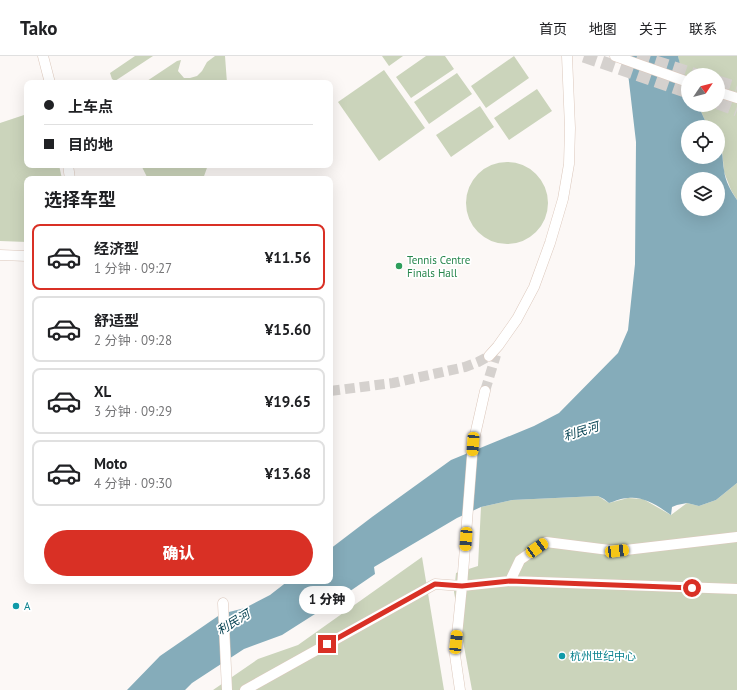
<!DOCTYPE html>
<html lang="zh">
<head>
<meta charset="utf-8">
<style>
	:root { --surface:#fff; --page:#f2f2f2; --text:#202124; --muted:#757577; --line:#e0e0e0; --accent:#d93025 }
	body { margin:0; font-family:"PT Sans","Noto Sans SC",sans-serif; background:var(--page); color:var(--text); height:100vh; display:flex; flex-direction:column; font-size:15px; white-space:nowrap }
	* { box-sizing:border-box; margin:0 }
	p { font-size:13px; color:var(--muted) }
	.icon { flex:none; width:22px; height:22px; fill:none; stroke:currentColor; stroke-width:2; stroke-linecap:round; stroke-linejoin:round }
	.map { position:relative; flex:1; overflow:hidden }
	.side { position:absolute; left:24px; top:120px; width:309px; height:408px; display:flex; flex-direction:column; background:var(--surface); border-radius:8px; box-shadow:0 4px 16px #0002 }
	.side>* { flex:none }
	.guide { position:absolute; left:24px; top:24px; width:309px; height:88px; border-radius:8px; box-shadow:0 4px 16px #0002; display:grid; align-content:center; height:88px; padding:0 20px; background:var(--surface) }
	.needle { width:26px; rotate:55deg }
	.buttons { position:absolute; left:681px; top:12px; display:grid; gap:8px }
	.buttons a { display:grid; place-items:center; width:44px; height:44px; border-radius:50%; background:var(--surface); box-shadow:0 4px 16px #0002; font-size:20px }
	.end { position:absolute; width:18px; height:18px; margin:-9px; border:5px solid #d93025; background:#fff; box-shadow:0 0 0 2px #fff }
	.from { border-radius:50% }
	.bubble { position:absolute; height:28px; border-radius:14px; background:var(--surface); box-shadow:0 4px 16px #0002; font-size:13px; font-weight:800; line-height:28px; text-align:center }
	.car { position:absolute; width:12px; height:24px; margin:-12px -6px; border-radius:5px; box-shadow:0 0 3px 1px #0007; background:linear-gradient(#f5c518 24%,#345 0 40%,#f5c518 0 76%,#345 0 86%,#f5c518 0) }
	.guide b { display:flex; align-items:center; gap:14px; height:38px; font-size:15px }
	.guide b+b { border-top:1px solid var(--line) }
	.guide i { width:10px; height:10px; background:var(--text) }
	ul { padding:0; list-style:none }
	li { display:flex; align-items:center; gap:12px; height:66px; margin:0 8px 6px; padding:0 12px; border:2px solid var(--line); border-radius:8px }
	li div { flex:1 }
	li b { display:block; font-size:15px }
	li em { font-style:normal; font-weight:800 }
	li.on { border-color:var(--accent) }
	li>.icon { width:36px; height:36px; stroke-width:1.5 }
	h2 { padding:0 20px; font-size:18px; line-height:48px }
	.button { display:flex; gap:8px; margin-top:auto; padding:8px 20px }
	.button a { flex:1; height:46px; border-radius:24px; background:var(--accent); color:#fff; font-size:16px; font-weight:800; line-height:46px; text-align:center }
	header { display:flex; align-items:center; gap:24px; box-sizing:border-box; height:56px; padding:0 20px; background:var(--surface); border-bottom:1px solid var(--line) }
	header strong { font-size:19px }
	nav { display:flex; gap:22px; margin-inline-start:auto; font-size:14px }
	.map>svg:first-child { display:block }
	.green { fill:#cbd4bb }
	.water { fill:#85acba; fill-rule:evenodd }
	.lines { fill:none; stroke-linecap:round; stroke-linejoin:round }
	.street-tunnel { stroke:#d5d1ce; stroke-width:10; stroke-dasharray:10 5; stroke-linecap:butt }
	.secondary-tunnel { stroke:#d5d1ce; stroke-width:13; stroke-dasharray:13 6; stroke-linecap:butt }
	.street-casing { stroke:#dcc8bc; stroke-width:11 }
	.street { stroke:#fff; stroke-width:10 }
	.route { stroke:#d93025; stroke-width:5 }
	.leisure-dot { fill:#2e9e5b; stroke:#fff; stroke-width:1.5 }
	.culture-dot { fill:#0f9aa8; stroke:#fff; stroke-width:1.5 }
	.labels { text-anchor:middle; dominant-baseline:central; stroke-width:3.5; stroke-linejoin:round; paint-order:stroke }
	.leisure-label { font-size:11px; fill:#27864d; stroke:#fff; text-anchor:start }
	.culture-label { font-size:11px; fill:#0d838f; stroke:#fff; text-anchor:start }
	.water-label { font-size:12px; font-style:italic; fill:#034050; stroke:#fff }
</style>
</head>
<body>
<header>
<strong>Tako</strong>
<nav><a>首页</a><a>地图</a><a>关于</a><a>联系</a></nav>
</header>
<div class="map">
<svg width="737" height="634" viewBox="0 0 737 634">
	<rect width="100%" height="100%" fill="#fcf8f6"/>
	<path class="green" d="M 135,0 L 153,0 L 115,25 L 112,23 L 110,17 Z
		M 215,0 L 225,0 L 227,27 L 144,27 L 177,5 L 181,4 L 178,15 L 184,22 L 190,22 L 197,20 L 202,15 L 207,6 Z
		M 382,0 L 403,0 L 389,10 Z
		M 426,0 L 445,0 L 454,13 L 411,42 L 396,21 Z
		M 514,0 L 529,22 L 486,52 L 471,30 Z
		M 678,0 L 737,0 L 737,144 L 731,134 L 724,116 L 722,93 L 718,86 L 718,71 L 708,71 L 698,49 L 718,49 L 718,19 L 688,19 L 688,27 L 680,9 Z
		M 384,14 L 425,72 L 379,105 L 338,46 Z
		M 457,17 L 472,38 L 429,68 L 414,46 Z
		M 537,33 L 552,55 L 509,84 L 494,62 Z
		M 480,50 L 494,71 L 451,101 L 436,79 Z
		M 27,58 L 27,109 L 59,109 L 62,123 L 27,123 L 27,186 L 0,185 L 0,67 Z
		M466 147a41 41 0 1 1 82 0a41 41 0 1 1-82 0Z
		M 141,109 L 208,109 L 203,123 L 148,123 Z
		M 737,427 L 737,634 L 472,634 L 454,536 L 456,517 L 478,510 L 481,451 L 512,444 L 598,440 L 609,447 L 628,442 L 643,443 L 671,459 L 687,447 L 699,450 L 716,444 Z
		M 422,501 L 444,634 L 213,634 L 258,603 L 298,589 Z"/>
	<path class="water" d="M 626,0 L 678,0 L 680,8 L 688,27 L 688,49 L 698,49 L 708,71 L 688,71 L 688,101 L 718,101 L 718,86 C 724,96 722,104 724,114 C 725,125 731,135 737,144 L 737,427 L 716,444 L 699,450 L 687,447 L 677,449 L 672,451 L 671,459 C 658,450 644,440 628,442 C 622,442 615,445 609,447 L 604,443 L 598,440 L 512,444 L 481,451 L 457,462 L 374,511 L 375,518 L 337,544 L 282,579 L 244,593 L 192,627 L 185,634 L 127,634 L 160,600 L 221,558 L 245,552 L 270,539 L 288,525 L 330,525 L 330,493 L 372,461 L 451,404 L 534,370 L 559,357 L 618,297 L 628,274 L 635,208 L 636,86 ZM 688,123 L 718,123 L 718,153 L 688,153 Z"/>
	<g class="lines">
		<path class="street-tunnel" d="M 330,335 L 393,327 L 465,311 L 478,306 L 489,300
			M 485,335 L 496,299"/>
		<path class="secondary-tunnel" d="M 584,0 L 688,36
			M 637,0 L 696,19
			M 718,26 L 737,32
			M 718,47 L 737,54"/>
		<g class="street-casing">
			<path id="street" d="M 43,0 L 50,27
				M 615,0 L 688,26
				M 718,36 L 737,42
				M 68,109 L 70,123
				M 0,199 L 27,200
				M 489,300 L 498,290 L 517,263 L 534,231 L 550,187 L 563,143 L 569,108 L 570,72 L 567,0
				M 510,525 L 520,504 L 546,486 L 617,495 L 737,481
				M 223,547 L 227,634
				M 245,634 L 435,528 L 462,530 L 510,525 L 737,533
				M 460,634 L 455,599 L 462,530 L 473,388 L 485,335"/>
		</g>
		<use href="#street" class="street"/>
	</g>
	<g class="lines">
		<path class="route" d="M 327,588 L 435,528 L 462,530 L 510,525 L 692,532"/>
	</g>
	<circle class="leisure-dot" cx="399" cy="210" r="4"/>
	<g class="culture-dot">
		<circle cx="16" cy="550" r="4"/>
		<circle cx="562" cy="600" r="4"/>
	</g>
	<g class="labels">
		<g class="leisure-label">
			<text x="407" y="204">Tennis Centre<tspan x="407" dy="13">Finals Hall</tspan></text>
		</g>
		<g class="culture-label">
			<text x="24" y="550">A</text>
			<text x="570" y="600">杭州世纪中心</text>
		</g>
		<g class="water-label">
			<text transform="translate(581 375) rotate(-17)">利民河</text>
			<text transform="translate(233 566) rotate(-31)">利民河</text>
		</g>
	</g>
</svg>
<div class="buttons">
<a><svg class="needle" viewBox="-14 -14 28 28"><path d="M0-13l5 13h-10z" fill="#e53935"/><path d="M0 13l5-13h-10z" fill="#757577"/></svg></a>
<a><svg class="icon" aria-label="locate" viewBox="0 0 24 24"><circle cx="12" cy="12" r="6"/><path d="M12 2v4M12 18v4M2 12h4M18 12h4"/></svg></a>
<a><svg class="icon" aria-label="layers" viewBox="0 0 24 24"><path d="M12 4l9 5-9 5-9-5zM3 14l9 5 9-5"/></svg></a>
</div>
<i class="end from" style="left:692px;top:532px"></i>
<i class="end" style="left:327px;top:588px"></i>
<div class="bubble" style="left:299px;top:530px;width:56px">1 分钟</div>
<i class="car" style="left:473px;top:388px;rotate:184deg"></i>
<i class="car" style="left:466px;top:483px;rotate:184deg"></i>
<i class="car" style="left:537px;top:492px;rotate:55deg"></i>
<i class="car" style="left:617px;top:495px;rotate:83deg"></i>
<i class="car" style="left:456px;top:586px;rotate:6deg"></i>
<div class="guide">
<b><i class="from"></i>上车点</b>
<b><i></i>目的地</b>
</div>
<section class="side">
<h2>选择车型</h2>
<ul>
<li class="on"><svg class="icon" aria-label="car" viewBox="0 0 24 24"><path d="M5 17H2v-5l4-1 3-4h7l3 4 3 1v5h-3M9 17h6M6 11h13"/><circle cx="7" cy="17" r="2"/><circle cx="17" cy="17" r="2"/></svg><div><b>经济型</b><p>1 分钟 · 09:27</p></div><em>¥11.56</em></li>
<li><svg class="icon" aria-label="car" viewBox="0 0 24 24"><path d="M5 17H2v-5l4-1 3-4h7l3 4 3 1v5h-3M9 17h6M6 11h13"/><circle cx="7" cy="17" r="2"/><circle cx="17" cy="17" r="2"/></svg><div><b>舒适型</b><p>2 分钟 · 09:28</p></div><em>¥15.60</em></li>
<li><svg class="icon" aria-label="car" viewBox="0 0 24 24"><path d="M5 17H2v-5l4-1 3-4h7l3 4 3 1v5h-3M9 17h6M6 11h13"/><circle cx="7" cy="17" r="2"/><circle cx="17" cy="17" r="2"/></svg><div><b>XL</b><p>3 分钟 · 09:29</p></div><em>¥19.65</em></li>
<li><svg class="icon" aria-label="car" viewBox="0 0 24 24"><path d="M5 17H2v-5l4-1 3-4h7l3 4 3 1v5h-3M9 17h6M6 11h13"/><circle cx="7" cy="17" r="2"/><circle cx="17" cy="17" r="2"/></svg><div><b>Moto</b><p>4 分钟 · 09:30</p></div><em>¥13.68</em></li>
</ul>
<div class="button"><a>确认</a></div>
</section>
</div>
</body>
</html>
